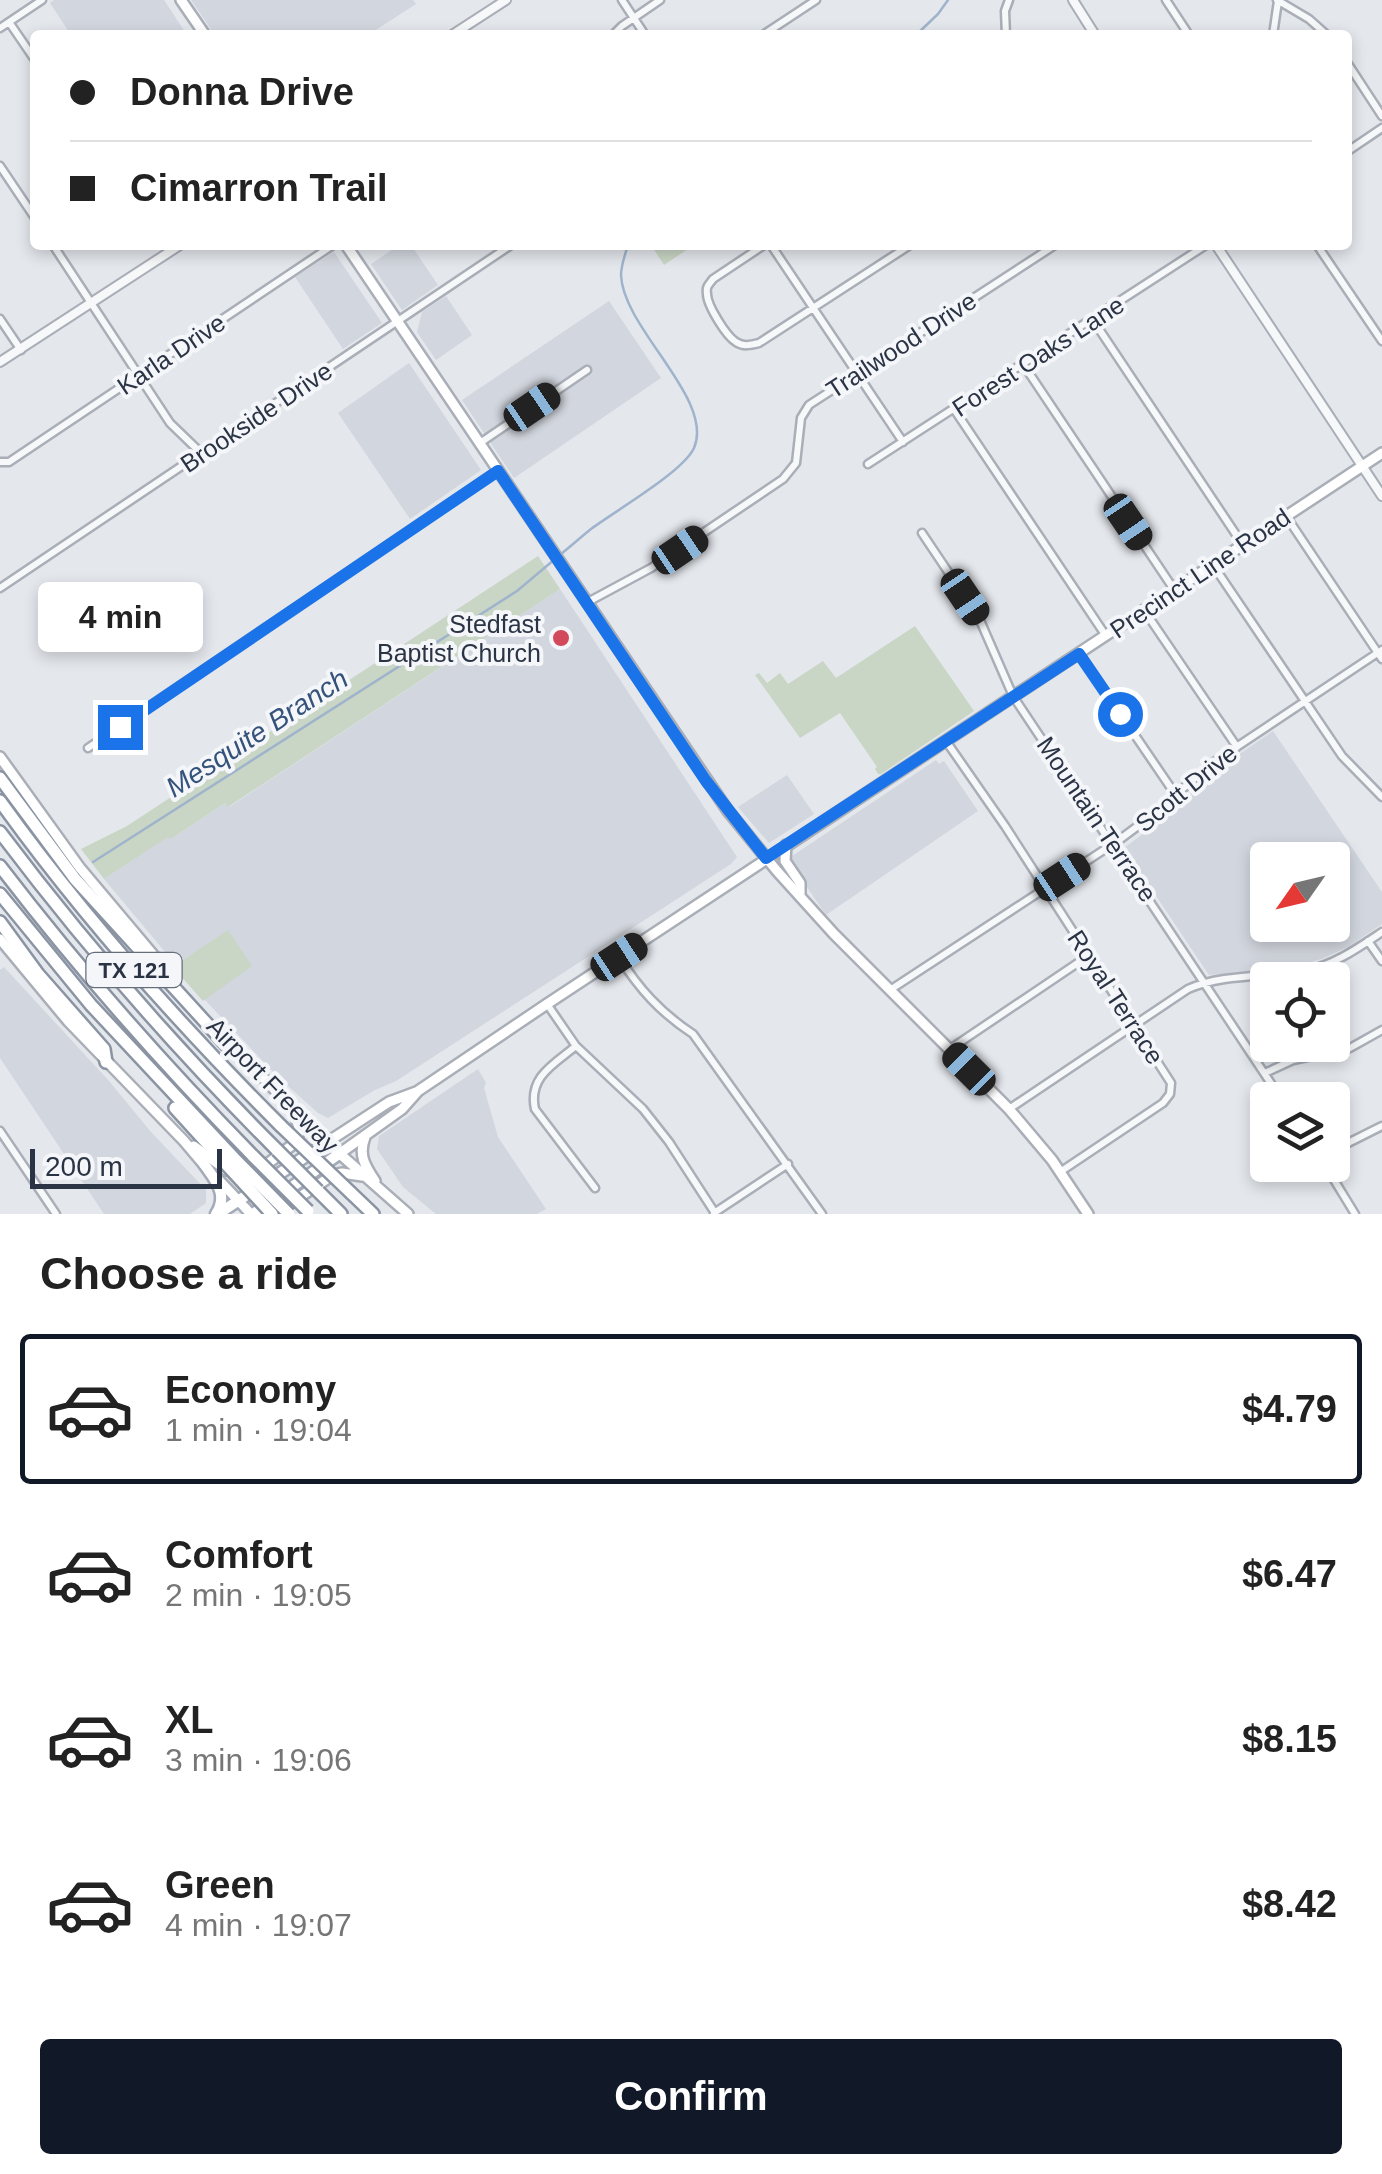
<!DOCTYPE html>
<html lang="en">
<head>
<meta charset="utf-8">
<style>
	:root { --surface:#fff; --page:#f2f2f2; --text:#222; --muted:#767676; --line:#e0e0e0; --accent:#111827 }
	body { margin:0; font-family:Arial,sans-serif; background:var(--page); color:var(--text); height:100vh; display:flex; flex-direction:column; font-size:38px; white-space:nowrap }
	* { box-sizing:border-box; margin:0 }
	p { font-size:32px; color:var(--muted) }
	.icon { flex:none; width:55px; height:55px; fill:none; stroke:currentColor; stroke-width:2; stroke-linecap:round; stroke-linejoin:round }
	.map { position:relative; height:1214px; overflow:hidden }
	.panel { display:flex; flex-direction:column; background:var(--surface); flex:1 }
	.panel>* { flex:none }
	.hud { position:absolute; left:30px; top:30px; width:1322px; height:220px; border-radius:10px; box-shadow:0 5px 15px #0003; display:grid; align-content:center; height:220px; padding:0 40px; background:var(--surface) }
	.needle { width:65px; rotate:236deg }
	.controls { position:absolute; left:1250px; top:842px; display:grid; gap:20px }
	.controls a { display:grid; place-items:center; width:100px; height:100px; border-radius:10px; background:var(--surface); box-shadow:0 5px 15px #0003; font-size:50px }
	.scale { position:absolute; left:30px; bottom:25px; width:192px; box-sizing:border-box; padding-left:10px; border:5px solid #2b3445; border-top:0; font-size:28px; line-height:35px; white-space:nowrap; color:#2b3445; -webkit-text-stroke:8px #f4f6f9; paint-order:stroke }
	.end { position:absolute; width:45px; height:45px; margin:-22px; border:12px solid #1a73e8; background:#fff; box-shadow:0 0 0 5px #fff }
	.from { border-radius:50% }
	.bubble { position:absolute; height:70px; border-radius:10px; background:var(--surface); box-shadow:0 5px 15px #0003; font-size:32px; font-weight:700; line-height:70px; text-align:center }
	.car { position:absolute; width:30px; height:60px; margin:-30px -15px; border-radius:12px; box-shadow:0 0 8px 2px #0007; background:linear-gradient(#222 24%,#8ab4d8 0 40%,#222 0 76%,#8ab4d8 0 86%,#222 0) }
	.hud b { display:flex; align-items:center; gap:35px; height:95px; font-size:38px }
	.hud b+b { border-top:2px solid var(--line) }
	.hud i { width:25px; height:25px; background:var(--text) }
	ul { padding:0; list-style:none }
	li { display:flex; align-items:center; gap:30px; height:150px; margin:0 20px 15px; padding:0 20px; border:5px solid transparent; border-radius:10px }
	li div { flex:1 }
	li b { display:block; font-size:38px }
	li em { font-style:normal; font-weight:700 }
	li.on { border-color:var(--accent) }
	li>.icon { width:90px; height:90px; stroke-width:1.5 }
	h2 { padding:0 40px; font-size:45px; line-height:120px }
	.button { display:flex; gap:20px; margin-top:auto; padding:20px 40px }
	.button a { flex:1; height:115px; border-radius:10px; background:var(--accent); color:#fff; font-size:40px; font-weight:700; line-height:115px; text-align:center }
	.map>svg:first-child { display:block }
	.built { fill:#d2d6de; fill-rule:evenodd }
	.green { fill:#c9d6c5 }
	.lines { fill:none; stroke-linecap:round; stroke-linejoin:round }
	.stream { stroke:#9fb4cc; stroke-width:2.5 }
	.minor-casing { stroke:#a9aeb7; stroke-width:11 }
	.tertiary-casing { stroke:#a9aeb7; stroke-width:12 }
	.secondary-casing { stroke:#a9aeb7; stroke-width:14 }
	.primary-casing { stroke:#a3abb8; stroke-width:15 }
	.motorway-casing { stroke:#8b94a3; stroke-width:16 }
	.minor { stroke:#f7f8fa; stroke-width:6 }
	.tertiary { stroke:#f7f8fa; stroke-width:8 }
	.secondary { stroke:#fff; stroke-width:9 }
	.primary { stroke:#fff; stroke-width:10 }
	.motorway { stroke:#fff; stroke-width:11 }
	.motorway-bridge-casing { stroke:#8b94a3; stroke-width:16; stroke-linecap:butt }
	.motorway-bridge { stroke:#fff; stroke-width:11 }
	.route { stroke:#1a73e8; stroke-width:12 }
	.poi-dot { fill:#d1495b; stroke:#f4f6f9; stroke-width:4 }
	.labels { text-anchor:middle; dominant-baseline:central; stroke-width:8; stroke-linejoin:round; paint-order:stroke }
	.shield { fill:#f4f6f9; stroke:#676e7b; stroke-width:2.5 }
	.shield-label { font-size:22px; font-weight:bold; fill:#2b3445 }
	.street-label { font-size:25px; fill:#2b3445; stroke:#f4f6f9 }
	.poi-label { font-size:25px; fill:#2b3445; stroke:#f4f6f9; text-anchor:end }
	.water-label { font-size:28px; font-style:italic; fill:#34527a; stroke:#f4f6f9 }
</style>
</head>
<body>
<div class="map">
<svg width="1382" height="1214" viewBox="0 0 1382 1214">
	<rect width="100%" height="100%" fill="#e4e7ec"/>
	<path class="built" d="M 54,0 L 164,0 L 187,35 L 71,35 L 50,3 Z
		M 191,0 L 413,0 L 416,4 L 368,35 L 215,35 Z
		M 399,245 L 411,245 L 438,285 L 402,310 L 371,264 Z
		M 334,252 L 382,323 L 343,349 L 295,277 Z
		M 446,296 L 472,335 L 436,360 L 417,332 L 422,312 Z
		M 609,301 L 661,378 L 514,478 L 462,400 Z
		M 409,363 L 481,470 L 410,519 L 338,413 Z
		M 560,589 L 737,857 L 731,864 L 396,1081 L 375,1090 L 328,1118 L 318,1113 L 279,1078 L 204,999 L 228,931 L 176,965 L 104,879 L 169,836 L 171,839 L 225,803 L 229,807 Z
		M 1273,731 L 1382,892 L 1382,924 L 1348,947 L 1321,959 L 1290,968 L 1209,975 L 1124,848 L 1152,827 L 1222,766 ZM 1268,860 L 1332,860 L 1332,925 L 1268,925 Z
		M 936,760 L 939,764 L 944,761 L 978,811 L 826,915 L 792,865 L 792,856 Z
		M 787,775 L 814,814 L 769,843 L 738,807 Z
		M 4,967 L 109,1081 L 151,1132 L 206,1190 L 206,1203 L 190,1214 L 104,1214 L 0,1058 L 0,970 Z
		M 478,1069 L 486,1083 L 484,1088 L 498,1137 L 546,1209 L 537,1214 L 436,1214 L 403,1187 L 377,1149 L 379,1136 Z"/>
	<path class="green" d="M 651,245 L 694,245 L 664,265 Z
		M 538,556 L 560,589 L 228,807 L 225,803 L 171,839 L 168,837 L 104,879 L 81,849 L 127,826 Z
		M 915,626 L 974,711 L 881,774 L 878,774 L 875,769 L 877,767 L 840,713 L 800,738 L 755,675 L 759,673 L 767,683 L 780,673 L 788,684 L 823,661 L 836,678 Z
		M 228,930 L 252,966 L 203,1001 L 170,964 L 172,960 L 177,964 Z"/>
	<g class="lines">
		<path class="stream" d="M 916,35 L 938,14 L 948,0
			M 561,554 C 571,546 581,537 591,529 C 615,511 683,472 694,448 C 715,399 623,329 621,275 C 621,266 625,254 628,245
			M 93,862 L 517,591 L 555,559"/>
		<g class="minor-casing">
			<path id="minor" d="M 622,0 L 645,35
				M 1166,0 L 1189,35
				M 1277,0 L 1309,19 L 1327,35
				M 9,22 L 35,60
				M 0,28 L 42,0
				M 613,35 L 622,26 L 660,0
				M 763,35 L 816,0
				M 1006,35 L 1005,11 L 1009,0
				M 1273,35 L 1278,1
				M 1348,64 L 1382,116
				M 1348,151 L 1382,128
				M 0,166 L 35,218
				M 53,245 L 170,423 L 201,453
				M 764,245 L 713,279 C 708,286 706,286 707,294 C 707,305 726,336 736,342 C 743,347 751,345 759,343 L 910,245
				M 771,245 L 903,442
				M 1317,245 L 1382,341
				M 0,319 L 21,350
				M 1093,320 L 1243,545
				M 1023,364 L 1175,591
				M 954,409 L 1106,636
				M 480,443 L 587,370
				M 0,462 L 9,462 L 333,245
				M 868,464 L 1206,245
				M 1286,516 L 1382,659
				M 922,533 L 979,618 L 1013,696 L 1282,1100
				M 1213,565 L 1342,756 L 1382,797
				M 0,588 L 511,245
				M 586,603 L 651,568 L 783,479 L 796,463 L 801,418 L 809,405 L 1055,245
				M 1144,610 L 1237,747
				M 1079,653 L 1175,794
				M 946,741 L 1005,826 L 1171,1083 L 1170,1094 L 1163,1103 L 1060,1172
				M 88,748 L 497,471
				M 1368,941 L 1382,961
				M 619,957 C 639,989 661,1013 693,1034 L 822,1214
				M 890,990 L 1119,840 L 1146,820 L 1214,762 L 1382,650
				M 547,1004 L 576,1046 L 643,1109 L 669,1142 L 715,1213
				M 576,1046 C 554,1064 528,1077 535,1109 L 595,1188
				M 950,1049 L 1088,956
				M 1265,1073 L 1293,1060 L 1350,1048 L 1382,1030
				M 1009,1109 L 1188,989 C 1225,973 1266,978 1305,971 C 1334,965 1358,948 1382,932
				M 0,1131 L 56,1214
				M 1332,1151 L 1382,1126
				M 1325,1165 L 1355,1214
				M 714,1213 L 788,1164"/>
		</g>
		<g class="tertiary-casing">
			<path id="tertiary" d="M 1073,0 L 1095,35
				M 452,35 L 506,0
				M 1216,245 L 1382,496
				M 0,362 L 180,245"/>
		</g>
		<g class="secondary-casing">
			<path id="secondary" d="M 181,0 L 205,35
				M 346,245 L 728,811 L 777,871 L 834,934 L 1009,1109 L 1052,1160 L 1088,1214
				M 0,757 L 80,868 L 170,975
				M 786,845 L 785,861 L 800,883 L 800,895
				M 0,939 L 68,1021 L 184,1141 L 206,1167
				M 234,1047 L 315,1132 L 408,1214
				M 365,1137 C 358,1155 365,1166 375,1181
				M 326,1143 L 389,1102 L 416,1092
				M 194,1146 L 226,1170
				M 339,1154 L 402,1109 L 418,1091 L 547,1004 L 1382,453
				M 250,1177 L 295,1143 L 300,1130 L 294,1113
				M 217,1178 L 251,1214
				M 278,1214 L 280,1210 L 333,1175 L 342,1173 L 362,1176"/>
		</g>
		<g class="primary-casing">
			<path id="primary" d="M 204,1164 C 215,1180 229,1194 216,1214
				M 218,1214 L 326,1143
				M 253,1214 L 339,1154"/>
		</g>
		<g class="motorway-casing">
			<path id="motorway" d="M 0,778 L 75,879 L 230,1049 L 237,1050
				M 0,801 C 84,918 180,1025 281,1126
				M 0,832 C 85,945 177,1050 277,1150
				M 0,866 C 78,968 163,1064 253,1156
				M 0,894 L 91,1005 L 234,1158
				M 0,922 L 38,974 L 104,1049 L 106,1062
				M 175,1108 L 225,1163
				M 318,1191 L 341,1214
				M 351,1193 L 373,1214"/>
		</g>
		<use href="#minor" class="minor"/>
		<use href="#tertiary" class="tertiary"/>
		<use href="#secondary" class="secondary"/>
		<use href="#primary" class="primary"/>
		<use href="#motorway" class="motorway"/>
		<g class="motorway-bridge-casing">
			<path id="motorway-bridge" d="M 281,1126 L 351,1193
				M 277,1150 L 318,1191
				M 253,1156 L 308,1211
				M 234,1158 L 289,1214
				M 225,1163 L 272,1214"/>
		</g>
		<use href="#motorway-bridge" class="motorway-bridge"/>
	</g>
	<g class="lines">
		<path class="route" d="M 120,727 L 498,471 L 706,781 L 766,858 L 1079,654 L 1120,714"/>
	</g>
	<circle class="poi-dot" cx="561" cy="638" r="10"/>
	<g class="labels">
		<rect class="shield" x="86.5" y="953" width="95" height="34" rx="8"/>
		<g class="shield-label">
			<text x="134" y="970">TX 121</text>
		</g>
		<g class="street-label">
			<text transform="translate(901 345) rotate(-33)">Trailwood Drive</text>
			<text transform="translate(171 354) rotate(-34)">Karla Drive</text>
			<text transform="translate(1038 356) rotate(-33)">Forest Oaks Lane</text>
			<text transform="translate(256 417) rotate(-34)">Brookside Drive</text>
			<text transform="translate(1200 573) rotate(-34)">Precinct Line Road</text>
			<text transform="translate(1186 788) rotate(-39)">Scott Drive</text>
			<text transform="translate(1097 819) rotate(56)">Mountain Terrace</text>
			<text transform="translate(1116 997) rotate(57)">Royal Terrace</text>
			<text transform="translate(273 1085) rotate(46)">Airport Freeway</text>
		</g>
		<g class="poi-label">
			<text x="541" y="624">Stedfast<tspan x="541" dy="29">Baptist Church</tspan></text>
		</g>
		<g class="water-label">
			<text transform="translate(257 733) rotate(-33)">Mesquite Branch</text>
		</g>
	</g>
</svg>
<div class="controls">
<a><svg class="needle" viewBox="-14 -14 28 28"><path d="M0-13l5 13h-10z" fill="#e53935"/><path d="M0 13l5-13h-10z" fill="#767676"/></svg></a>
<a><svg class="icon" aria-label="locate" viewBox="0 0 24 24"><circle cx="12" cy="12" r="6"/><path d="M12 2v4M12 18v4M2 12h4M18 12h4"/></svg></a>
<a><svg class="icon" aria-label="layers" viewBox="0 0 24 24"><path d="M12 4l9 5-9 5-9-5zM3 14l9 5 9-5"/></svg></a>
</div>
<div class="scale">200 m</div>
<i class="end from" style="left:1120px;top:714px"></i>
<i class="end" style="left:120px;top:727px"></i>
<div class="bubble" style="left:38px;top:582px;width:165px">4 min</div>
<i class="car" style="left:532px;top:407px;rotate:56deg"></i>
<i class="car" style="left:1128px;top:522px;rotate:146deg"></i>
<i class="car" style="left:680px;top:550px;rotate:56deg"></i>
<i class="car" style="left:965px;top:597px;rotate:146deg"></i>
<i class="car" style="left:1062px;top:877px;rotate:57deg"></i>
<i class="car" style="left:619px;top:957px;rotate:57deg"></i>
<i class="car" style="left:969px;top:1069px;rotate:315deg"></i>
<div class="hud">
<b><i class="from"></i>Donna Drive</b>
<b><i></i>Cimarron Trail</b>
</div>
</div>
<section class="panel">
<h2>Choose a ride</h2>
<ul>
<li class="on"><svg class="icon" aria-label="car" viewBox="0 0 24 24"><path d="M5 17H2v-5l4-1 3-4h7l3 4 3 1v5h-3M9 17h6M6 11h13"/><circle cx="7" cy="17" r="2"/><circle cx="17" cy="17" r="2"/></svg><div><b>Economy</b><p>1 min · 19:04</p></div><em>$4.79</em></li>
<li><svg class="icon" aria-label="car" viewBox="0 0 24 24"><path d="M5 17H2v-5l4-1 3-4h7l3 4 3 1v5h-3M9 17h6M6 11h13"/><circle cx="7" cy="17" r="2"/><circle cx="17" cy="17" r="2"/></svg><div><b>Comfort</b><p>2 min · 19:05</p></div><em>$6.47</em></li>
<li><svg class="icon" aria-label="car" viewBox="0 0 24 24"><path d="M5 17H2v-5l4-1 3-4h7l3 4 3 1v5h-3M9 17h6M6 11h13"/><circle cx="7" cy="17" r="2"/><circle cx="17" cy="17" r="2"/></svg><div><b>XL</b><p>3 min · 19:06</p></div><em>$8.15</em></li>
<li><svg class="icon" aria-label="car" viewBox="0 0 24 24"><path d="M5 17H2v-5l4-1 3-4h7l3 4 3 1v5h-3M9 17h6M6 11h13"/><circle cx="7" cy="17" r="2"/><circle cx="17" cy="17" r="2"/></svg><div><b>Green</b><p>4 min · 19:07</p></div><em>$8.42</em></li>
</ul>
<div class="button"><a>Confirm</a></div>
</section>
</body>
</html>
